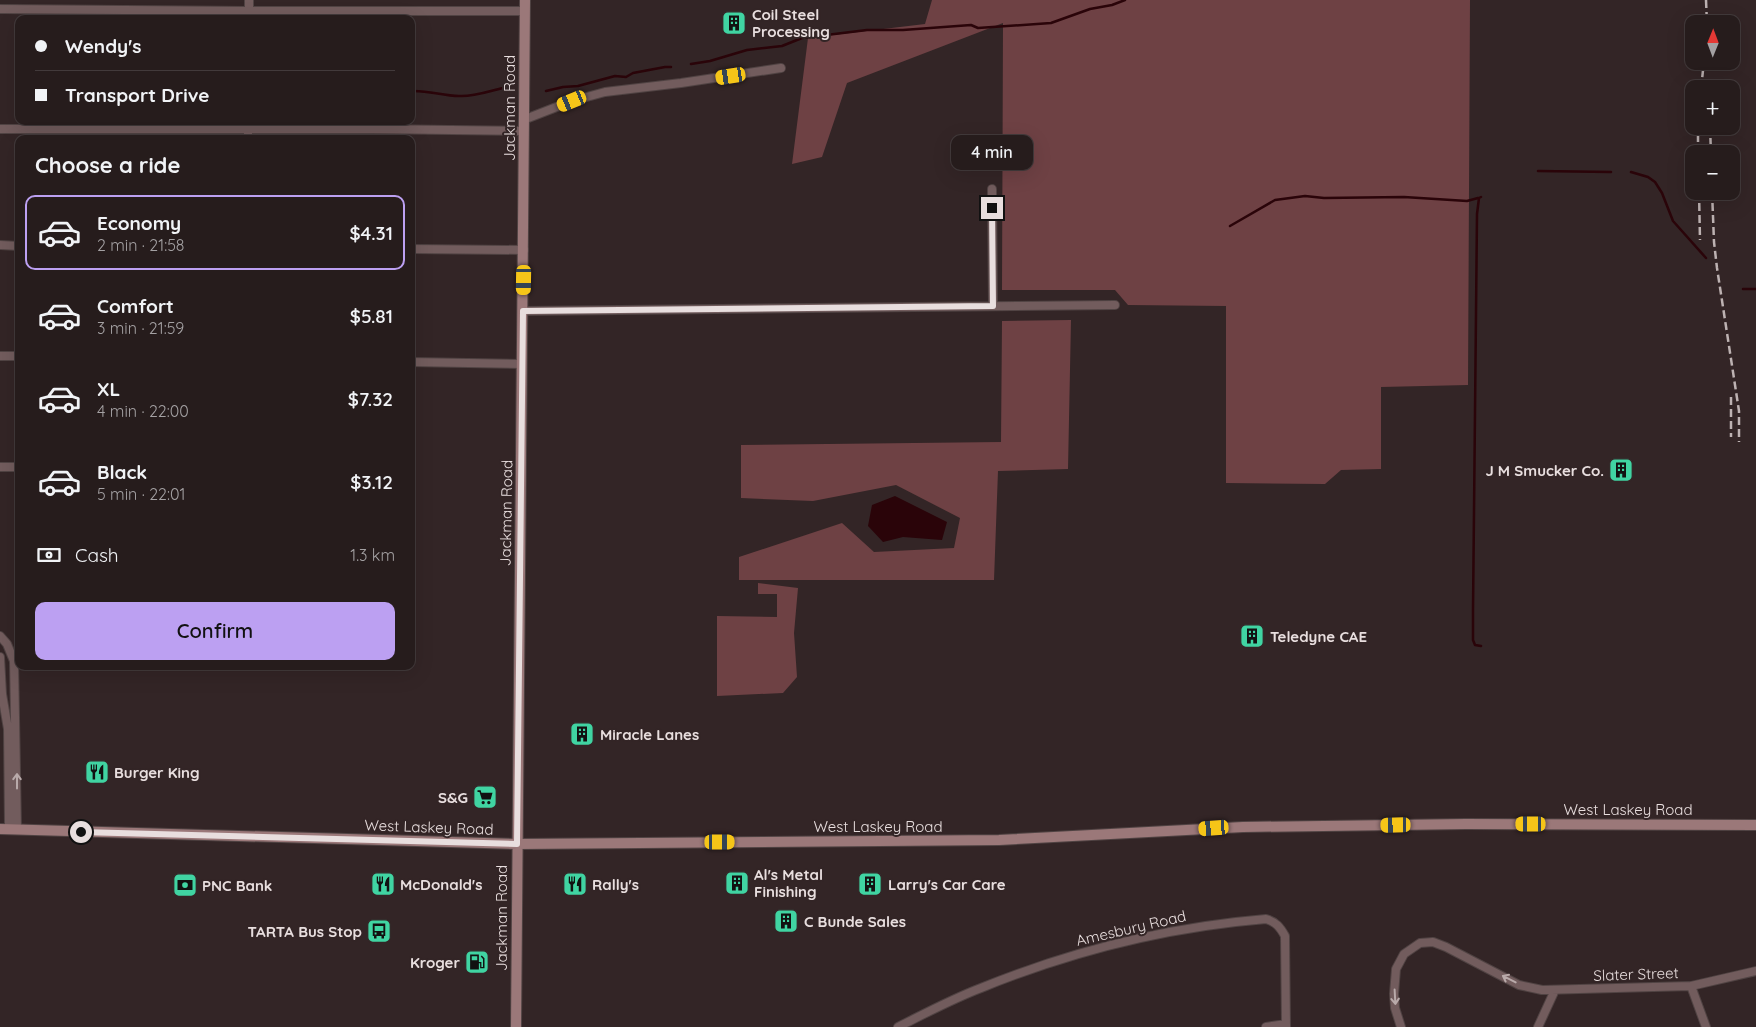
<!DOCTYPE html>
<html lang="en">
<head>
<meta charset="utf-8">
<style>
	:root { --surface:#261c1c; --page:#2e2525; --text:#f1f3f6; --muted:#a4a1a3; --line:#423a3b; --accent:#bca0f2 }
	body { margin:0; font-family:Quicksand,sans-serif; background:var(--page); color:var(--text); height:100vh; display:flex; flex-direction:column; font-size:19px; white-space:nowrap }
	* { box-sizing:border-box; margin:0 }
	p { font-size:16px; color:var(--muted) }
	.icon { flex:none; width:28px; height:28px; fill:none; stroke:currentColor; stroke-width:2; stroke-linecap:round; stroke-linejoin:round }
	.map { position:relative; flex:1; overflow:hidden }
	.drawer { position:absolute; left:15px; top:135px; width:400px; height:535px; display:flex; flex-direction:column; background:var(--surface); border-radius:10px; box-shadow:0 5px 20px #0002,0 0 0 1px var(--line) }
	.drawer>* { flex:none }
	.top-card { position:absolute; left:15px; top:15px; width:400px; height:110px; border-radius:10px; box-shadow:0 5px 20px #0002,0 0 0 1px var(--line); display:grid; align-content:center; height:110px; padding:0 20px; background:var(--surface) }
	.needle { width:32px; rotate:1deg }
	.buttons { position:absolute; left:1685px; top:15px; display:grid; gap:10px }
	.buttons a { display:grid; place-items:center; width:55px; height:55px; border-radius:10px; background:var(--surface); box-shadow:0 5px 20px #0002,0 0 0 1px var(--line); font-size:25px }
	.end { position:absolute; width:22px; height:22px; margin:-11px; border:6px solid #e8dede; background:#111; box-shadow:0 0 0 2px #111 }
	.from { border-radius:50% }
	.bubble { position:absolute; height:35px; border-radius:10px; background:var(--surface); box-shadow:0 5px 20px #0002,0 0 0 1px var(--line); font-size:16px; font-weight:600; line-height:35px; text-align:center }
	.car { position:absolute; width:15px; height:30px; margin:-15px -8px; border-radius:6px; box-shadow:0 0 4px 1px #0007; background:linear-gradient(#f5c518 24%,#345 0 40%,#f5c518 0 76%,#345 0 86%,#f5c518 0) }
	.top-card b { display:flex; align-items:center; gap:18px; height:48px; font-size:19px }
	.top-card b+b { border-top:1px solid var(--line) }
	.top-card i { width:12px; height:12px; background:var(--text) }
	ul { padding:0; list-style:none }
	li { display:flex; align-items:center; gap:15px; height:75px; margin:0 10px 8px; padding:0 10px; border:2px solid transparent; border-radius:10px }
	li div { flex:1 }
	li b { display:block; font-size:19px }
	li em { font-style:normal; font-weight:600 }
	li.active { border-color:var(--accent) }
	li>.icon { width:45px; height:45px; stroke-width:1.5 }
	h2 { padding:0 20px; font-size:22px; line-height:60px }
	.pay { display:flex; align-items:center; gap:12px; height:55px; padding:0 20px; font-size:19px }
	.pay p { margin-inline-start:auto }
	.primary-button { display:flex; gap:10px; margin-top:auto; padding:10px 20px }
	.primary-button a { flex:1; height:58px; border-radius:10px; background:var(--accent); color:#111; font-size:20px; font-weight:600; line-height:58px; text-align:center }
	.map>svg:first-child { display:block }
	.green { fill:#6e4144 }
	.water { fill:#2a0409 }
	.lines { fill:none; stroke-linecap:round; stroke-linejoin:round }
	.stream { stroke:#2a0409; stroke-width:2.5 }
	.street-casing { stroke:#504343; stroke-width:10 }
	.secondary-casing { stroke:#504343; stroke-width:12 }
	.street { stroke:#725c5d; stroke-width:8 }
	.secondary { stroke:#9b7879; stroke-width:10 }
	.rail { stroke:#bdb2b2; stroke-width:2.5; stroke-dasharray:8 4; stroke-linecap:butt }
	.oneway { stroke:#b9aaaa }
	.route { stroke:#e8dede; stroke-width:6 }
	.labels { text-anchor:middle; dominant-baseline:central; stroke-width:4; stroke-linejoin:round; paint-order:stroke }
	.poi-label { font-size:15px; font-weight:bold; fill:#e8dede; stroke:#332526; text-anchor:start }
	.street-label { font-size:15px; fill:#e8dede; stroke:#332526 }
</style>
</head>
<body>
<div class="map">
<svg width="1756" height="1027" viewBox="0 0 1756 1027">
	<rect width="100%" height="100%" fill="#332526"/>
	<path class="green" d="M 932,0 L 1470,0 L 1468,385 L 1381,387 L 1381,469 L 1341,470 L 1325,484 L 1226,483 L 1226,306 L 1128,305 L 1115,290 L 1002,290 L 1003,23 L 847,83 L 822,157 L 792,164 L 808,38 L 925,24 Z
		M 1071,320 L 1068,469 L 998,471 L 994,580 L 739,580 L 739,557 L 842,523 L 874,552 L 954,548 L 960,518 L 896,485 L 813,501 L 741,498 L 741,445 L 1001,442 L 1002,321 Z
		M 758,583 L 798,588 L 794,633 L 797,677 L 783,693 L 717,696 L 717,616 L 777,617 L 777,594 L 758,594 Z"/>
	<path class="water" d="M 895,496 L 947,522 L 942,540 L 903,537 L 883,542 L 868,526 L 872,505 Z"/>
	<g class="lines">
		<path class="stream" d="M 691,64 L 710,61 L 747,50 L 782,46 L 802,38 L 867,30 L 903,30 L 971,25 L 978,28 L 1051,23 L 1090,9 L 1112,5 L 1125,0
			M 411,91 C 428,90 443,96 459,96 C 474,97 489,91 503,88
			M 546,91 L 563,87 L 578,86 L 615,76 L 626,77 L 633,73 L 665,67 L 671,67
			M 297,139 L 301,137
			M 1538,171 L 1611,172
			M 1631,172 L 1648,177 L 1655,182 L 1662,193 L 1673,221 L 1706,258
			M 1230,226 L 1275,200 L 1305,196 L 1324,198 L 1404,197 L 1467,201 L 1478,198
			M 1743,289 L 1756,289
			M 1481,646 L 1475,645 L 1473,640 L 1473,611 L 1477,214 L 1479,198 L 1481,197"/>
		<g class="street-casing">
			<path id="street" d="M 0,9 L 249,11 L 525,11
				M 249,19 L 249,0
				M 523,120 L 572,101 L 605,92 L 681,83 L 781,68
				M 248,121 L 248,139
				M 0,129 L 372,129 L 523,131
				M 992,189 L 993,306
				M 0,245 L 19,246
				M 411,249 L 524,250
				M 523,311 L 1115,305
				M 0,356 L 19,356
				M 411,362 L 522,364
				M 0,467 L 19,467
				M 0,636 L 7,644 L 14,661 L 17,830
				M 0,657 L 2,694 L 8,729 L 9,829
				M 1691,986 L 1706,1027
				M 898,1027 C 926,1013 952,999 981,988 C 1072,951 1168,927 1266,919 C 1276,922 1280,927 1285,936 L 1286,1027
				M 1266,1027 L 1286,1024
				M 1401,1027 L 1395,1008 L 1394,994 L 1396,969 L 1404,954 L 1420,943 L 1433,942 L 1446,947 L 1519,985 L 1542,990 L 1691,986 L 1756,971
				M 1538,1027 L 1555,990"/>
		</g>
		<g class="secondary-casing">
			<path id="secondary" d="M 0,829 L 517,844 L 999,840 L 1243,827 L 1466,824 L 1756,825
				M 516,1027 C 519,685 522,342 525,0"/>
		</g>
		<use href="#street" class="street"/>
		<use href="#secondary" class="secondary"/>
		<path class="rail" d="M 1706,0 L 1707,24
			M 1701,89 L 1704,61
			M 1710,126 L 1711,154
			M 1698,154 L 1698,126
			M 1699,191 L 1700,240
			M 1712,191 L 1714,242 L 1717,268 L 1739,411 L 1739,442
			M 1731,397 L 1731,437"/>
	</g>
	<defs><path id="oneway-shaft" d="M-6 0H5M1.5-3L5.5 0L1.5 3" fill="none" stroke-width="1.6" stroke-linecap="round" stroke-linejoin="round" transform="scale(1.25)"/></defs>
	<g class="oneway">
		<use href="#oneway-shaft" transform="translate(17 781) rotate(-90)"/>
		<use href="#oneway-shaft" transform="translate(1509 979) rotate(-153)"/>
		<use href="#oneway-shaft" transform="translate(1395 997) rotate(87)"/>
	</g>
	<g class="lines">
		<path class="route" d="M 81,832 L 517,844 L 523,311 L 993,306 L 992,208"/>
	</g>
	<defs>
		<g id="building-square" transform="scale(1.25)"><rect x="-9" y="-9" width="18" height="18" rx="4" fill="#40d4a2" stroke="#332526"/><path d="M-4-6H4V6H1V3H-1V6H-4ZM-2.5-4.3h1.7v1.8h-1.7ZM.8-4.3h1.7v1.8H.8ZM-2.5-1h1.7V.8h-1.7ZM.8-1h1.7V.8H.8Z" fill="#111"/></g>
		<g id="restaurant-square" transform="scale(1.25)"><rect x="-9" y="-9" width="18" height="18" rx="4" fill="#40d4a2" stroke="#332526"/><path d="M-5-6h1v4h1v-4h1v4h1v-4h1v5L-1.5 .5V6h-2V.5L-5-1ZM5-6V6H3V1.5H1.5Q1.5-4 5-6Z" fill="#111"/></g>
		<g id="supermarket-square" transform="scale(1.25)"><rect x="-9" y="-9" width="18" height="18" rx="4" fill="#40d4a2" stroke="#332526"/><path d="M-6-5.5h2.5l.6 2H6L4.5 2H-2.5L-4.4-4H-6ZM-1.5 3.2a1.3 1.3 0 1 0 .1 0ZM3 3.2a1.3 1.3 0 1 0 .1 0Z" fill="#111"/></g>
		<g id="bank-square" transform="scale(1.25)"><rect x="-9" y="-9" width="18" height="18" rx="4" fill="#40d4a2" stroke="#332526"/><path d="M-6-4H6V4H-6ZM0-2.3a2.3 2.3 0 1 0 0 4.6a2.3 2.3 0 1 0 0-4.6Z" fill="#111"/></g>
		<g id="bus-square" transform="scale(1.25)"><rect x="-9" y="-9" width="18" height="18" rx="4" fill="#40d4a2" stroke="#332526"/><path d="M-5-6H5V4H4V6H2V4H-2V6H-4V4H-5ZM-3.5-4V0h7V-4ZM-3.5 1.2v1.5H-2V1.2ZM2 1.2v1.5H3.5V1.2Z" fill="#111"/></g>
		<g id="fuel-square" transform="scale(1.25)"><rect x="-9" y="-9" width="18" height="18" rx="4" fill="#40d4a2" stroke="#332526"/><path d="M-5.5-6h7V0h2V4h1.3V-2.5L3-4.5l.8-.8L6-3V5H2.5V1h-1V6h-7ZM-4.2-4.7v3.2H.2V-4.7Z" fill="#111"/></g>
	</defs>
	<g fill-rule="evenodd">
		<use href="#building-square" x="734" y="23"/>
		<use href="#building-square" x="1621" y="470"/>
		<use href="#building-square" x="1252" y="636"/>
		<use href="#building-square" x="582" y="734"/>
		<use href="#restaurant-square" x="97" y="772"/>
		<use href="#supermarket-square" x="485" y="797"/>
		<use href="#building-square" x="737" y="883"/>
		<use href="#restaurant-square" x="383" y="884"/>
		<use href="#restaurant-square" x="575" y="884"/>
		<use href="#building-square" x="870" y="884"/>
		<use href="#bank-square" x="185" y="885"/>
		<use href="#building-square" x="786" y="921"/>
		<use href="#bus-square" x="379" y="931"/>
		<use href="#fuel-square" x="477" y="962"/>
	</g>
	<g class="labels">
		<g class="poi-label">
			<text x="752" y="14">Coil Steel<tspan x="752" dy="17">Processing</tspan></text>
			<text x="1604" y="470" text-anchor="end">J M Smucker Co.</text>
			<text x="1270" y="636">Teledyne CAE</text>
			<text x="600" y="734">Miracle Lanes</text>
			<text x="114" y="772">Burger King</text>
			<text x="468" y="797" text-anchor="end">S&amp;G</text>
			<text x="754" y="874">Al's Metal<tspan x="754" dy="17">Finishing</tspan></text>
			<text x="400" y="884">McDonald's</text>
			<text x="592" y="884">Rally's</text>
			<text x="888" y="884">Larry's Car Care</text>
			<text x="202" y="885">PNC Bank</text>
			<text x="804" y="921">C Bunde Sales</text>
			<text x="362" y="931" text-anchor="end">TARTA Bus Stop</text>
			<text x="460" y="962" text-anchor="end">Kroger</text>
		</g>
		<g class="street-label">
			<text transform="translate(509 108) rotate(-90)">Jackman Road</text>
			<text transform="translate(506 513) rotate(-89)">Jackman Road</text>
			<text x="1628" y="809">West Laskey Road</text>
			<text x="878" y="826">West Laskey Road</text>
			<text transform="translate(429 827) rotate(2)">West Laskey Road</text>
			<text transform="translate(501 918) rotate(-90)">Jackman Road</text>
			<text transform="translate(1131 928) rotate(-13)">Amesbury Road</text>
			<text transform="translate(1636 974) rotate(-2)">Slater Street</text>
		</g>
	</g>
</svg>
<div class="buttons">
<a><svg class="needle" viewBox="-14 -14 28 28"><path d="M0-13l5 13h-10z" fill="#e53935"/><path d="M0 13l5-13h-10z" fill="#a4a1a3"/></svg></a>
<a>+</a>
<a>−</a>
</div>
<i class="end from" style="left:81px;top:832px"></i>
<i class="end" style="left:992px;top:208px"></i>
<div class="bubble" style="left:951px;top:135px;width:82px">4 min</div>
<i class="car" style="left:731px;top:76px;rotate:261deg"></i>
<i class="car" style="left:572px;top:101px;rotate:248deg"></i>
<i class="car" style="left:524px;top:280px;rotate:181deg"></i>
<i class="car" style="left:1531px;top:824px;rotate:270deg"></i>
<i class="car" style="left:1396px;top:825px;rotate:269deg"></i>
<i class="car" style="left:1214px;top:828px;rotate:266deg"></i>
<i class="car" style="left:720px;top:842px;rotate:90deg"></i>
<div class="top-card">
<b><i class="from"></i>Wendy's</b>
<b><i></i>Transport Drive</b>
</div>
<section class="drawer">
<h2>Choose a ride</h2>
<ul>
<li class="active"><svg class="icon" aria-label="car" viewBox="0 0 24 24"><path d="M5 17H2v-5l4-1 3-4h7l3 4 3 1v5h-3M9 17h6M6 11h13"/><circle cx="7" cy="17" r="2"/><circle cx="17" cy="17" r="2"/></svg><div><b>Economy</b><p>2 min · 21:58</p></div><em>$4.31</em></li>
<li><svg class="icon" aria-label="car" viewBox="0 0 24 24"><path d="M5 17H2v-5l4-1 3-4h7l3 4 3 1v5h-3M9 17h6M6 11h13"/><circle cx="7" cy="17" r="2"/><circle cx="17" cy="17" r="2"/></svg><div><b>Comfort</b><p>3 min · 21:59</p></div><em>$5.81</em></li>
<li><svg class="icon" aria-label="car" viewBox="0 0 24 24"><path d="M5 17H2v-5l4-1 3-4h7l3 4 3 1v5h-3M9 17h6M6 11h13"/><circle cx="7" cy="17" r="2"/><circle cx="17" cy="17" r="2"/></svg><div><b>XL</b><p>4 min · 22:00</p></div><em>$7.32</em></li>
<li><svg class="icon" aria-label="car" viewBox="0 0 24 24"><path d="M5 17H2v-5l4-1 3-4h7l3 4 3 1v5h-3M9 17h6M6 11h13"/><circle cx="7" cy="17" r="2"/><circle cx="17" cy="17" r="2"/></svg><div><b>Black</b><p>5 min · 22:01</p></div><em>$3.12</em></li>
</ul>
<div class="pay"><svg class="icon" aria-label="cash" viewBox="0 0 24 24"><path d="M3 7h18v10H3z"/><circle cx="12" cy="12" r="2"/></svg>Cash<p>1.3 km</p></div>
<div class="primary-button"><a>Confirm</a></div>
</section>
</div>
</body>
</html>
